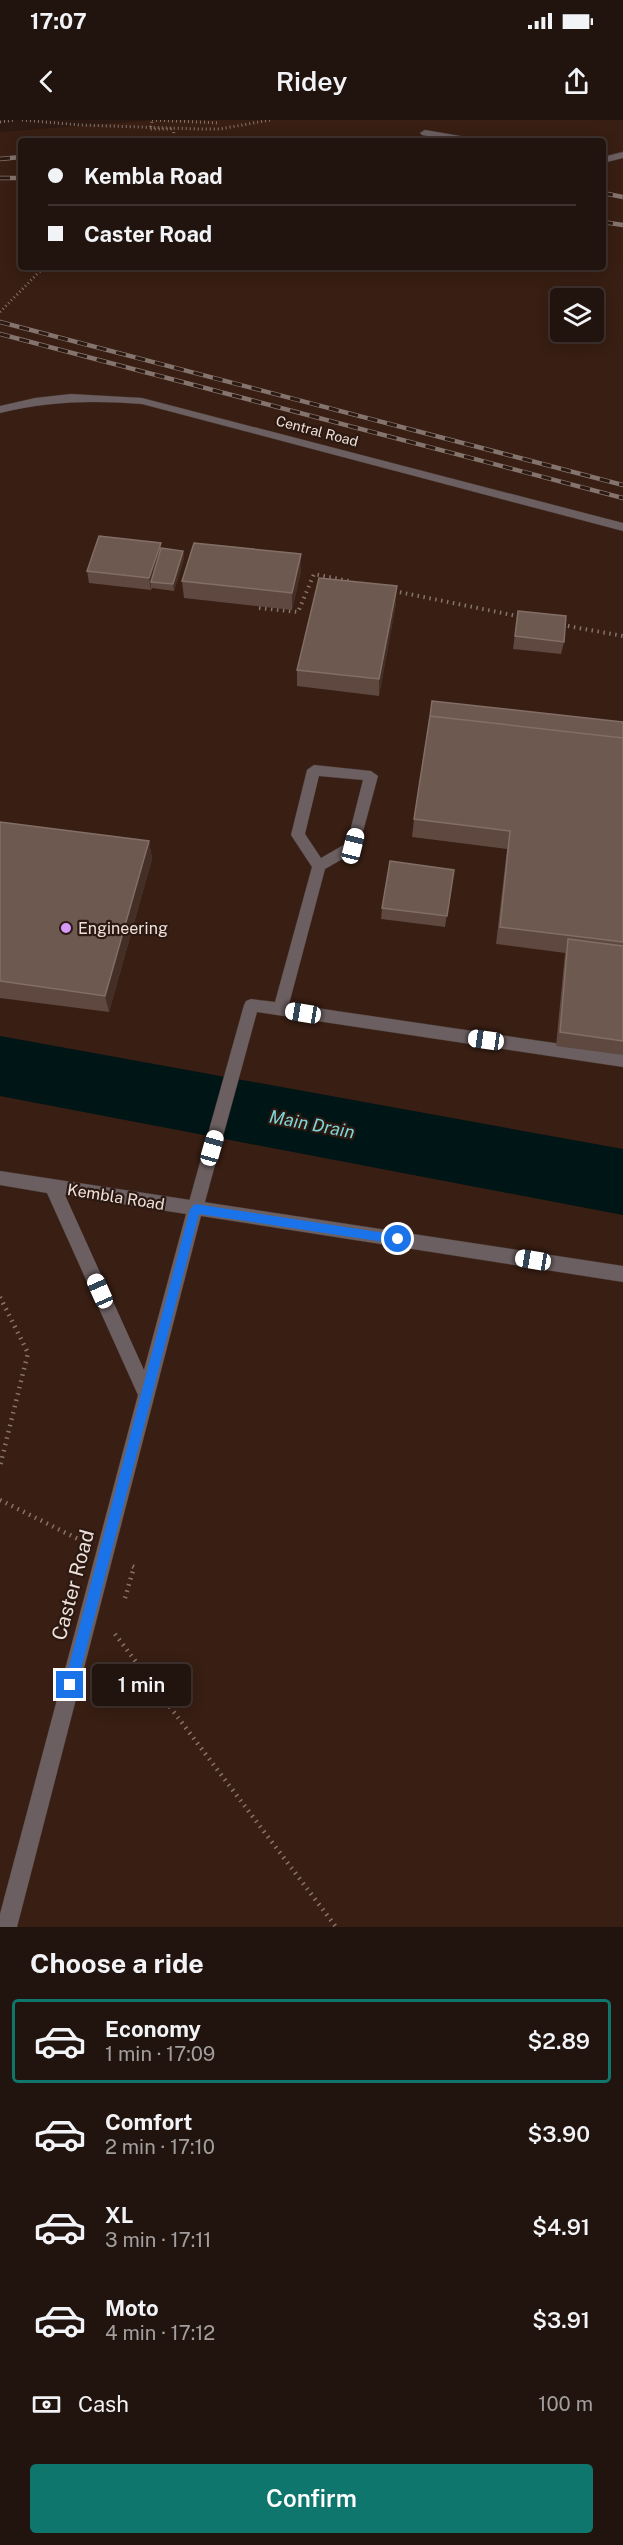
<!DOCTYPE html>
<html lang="en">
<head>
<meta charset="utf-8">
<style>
	:root { --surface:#21130d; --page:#2d201b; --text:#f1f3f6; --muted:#a29e9d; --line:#3e322e; --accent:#0f766e }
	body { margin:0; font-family:"Public Sans",sans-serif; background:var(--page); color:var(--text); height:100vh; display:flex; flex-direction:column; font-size:22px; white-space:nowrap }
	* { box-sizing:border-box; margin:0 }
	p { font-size:20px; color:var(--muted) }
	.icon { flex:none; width:33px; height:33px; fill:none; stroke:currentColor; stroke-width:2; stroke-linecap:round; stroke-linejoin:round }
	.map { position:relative; height:1807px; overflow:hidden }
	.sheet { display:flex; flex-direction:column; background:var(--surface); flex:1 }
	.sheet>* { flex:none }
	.top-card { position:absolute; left:18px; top:18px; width:588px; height:132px; border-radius:6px; box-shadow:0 3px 15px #0003,0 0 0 2px var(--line); display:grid; align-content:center; height:132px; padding:0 30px; background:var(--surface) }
	.fabs { position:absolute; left:550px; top:168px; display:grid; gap:12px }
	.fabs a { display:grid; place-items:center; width:54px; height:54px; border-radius:6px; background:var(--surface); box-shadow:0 3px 15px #0003,0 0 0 2px var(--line); font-size:30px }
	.end { position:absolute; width:27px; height:27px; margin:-14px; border:8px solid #1a73e8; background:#fff; box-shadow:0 0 0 3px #fff }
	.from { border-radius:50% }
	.bubble { position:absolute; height:42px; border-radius:6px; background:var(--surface); box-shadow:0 3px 15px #0003,0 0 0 2px var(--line); font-size:20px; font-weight:600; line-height:42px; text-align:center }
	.car { position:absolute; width:18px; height:36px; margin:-18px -9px; border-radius:8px; box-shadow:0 0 4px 2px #0007; background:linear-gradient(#fff 24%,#345 0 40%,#fff 0 76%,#345 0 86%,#fff 0) }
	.top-card b { display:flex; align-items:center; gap:21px; height:57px; font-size:22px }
	.top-card b+b { border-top:2px solid var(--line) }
	.top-card i { width:15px; height:15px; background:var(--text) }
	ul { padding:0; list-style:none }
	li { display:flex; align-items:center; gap:18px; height:84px; margin:0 12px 9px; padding:0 18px; border:3px solid transparent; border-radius:6px }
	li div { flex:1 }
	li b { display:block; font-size:22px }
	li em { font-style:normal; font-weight:600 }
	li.current { border-color:var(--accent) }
	li>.icon { width:54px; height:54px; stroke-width:1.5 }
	h2 { padding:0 30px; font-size:27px; line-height:72px }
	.pay { display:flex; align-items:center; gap:15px; height:66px; padding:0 30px; font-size:22px }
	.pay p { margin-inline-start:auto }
	.button { display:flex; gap:12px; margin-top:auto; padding:12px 30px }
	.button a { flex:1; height:69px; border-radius:6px; background:var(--accent); color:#fff; font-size:24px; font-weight:600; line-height:69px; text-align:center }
	.status { display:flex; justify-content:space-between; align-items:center; height:42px; padding:0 30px; background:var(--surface); direction:ltr }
	.status svg { height:16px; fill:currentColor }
	header { display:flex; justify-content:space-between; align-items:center; height:78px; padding:0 30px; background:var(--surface); font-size:27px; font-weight:600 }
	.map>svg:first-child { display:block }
	.built { fill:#381e13; fill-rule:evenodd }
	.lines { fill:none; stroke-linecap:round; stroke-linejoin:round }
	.river { fill:#001516; fill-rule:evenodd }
	.lane-casing { stroke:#47352d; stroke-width:1 }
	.street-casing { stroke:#47352d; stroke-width:1 }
	.path-far2 { stroke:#86756e; stroke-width:3; stroke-dasharray:1 3; stroke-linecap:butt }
	.path-far1 { stroke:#86756e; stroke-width:4; stroke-dasharray:1.5 4.5; stroke-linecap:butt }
	.path { stroke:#86756e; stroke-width:4.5; stroke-dasharray:1.5 5; stroke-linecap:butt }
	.lane { fill:#6b5f61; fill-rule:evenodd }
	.street { fill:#6b5f61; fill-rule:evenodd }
	.rail-casing { stroke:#85746d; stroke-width:4.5 }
	.rail { stroke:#2c1911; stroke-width:3; stroke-dasharray:10; stroke-linecap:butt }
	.path-bridge { stroke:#86756e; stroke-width:3; stroke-dasharray:1 3; stroke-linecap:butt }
	.wall { fill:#5e4840 }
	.shaded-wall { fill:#432f26 }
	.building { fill:#6d5950; stroke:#826e66; stroke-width:1.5 }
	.route { fill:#1a73e8 }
	.poi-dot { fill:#d59bfa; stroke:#2c1911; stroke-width:2 }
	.labels { text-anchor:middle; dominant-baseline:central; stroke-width:4.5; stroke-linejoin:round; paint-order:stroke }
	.far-street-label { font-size:14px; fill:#eee0da; stroke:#2c1911 }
	.poi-label { font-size:16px; fill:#eee0da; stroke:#2c1911; text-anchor:start }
	.street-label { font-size:16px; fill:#eee0da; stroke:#2c1911 }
	.water-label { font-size:18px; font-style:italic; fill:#7dd7d9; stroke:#2c1911 }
	.near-street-label { font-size:20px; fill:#eee0da; stroke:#2c1911 }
</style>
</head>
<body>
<div class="status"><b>17:07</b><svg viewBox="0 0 49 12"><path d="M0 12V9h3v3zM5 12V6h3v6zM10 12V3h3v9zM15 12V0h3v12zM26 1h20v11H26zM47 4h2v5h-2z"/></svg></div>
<header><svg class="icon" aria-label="back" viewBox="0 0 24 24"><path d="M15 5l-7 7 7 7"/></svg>Ridey<svg class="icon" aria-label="share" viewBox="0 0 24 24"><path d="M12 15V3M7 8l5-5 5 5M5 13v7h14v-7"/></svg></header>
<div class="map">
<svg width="623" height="1807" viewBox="0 0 623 1807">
	<rect width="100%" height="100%" fill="#2c1911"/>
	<path class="built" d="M 155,0 L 623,0 L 623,1807 L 0,1807 L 0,12 ZM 21,21 L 603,21 L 603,147 L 21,147 ZM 561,178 L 594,178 L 594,212 L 561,212 Z"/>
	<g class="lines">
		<path class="river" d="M 0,916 L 623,1029 L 623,1095 L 0,976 Z"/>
		<g class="lane-casing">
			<path id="lane" d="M 425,10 L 472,18 L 477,21 L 456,21 L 422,15 L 420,13 Z
				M 623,32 L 623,38 L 603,43 L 603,37 Z
				M 314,645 L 371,651 L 378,656 L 358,730 L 325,749 L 289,884 L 623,933 L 623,947 L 257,892 L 203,1089 L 201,1094 L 195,1096 L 189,1094 L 187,1089 L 244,885 L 246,881 L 251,879 L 275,882 L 312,747 L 291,715 L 307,650 ZM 319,656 L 363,660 L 347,723 L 321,738 L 305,714 Z"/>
		</g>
		<g class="street-casing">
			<path id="street" d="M 71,274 L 142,278 L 623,403 L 623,411 L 142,284 C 93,280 48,281 0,293 L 0,286 L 35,278 Z
				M 0,1051 L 623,1146 L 623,1162 L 201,1096 L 17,1807 L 0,1807 L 0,1794 L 138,1275 L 47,1073 L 0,1065 ZM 65,1075 L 186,1094 L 144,1250 Z"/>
		</g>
		<path class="path-far2" d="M 22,0 L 80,5 L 201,9 L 220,9 L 270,0
			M 152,0 L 220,3
			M 0,2 L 15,0
			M 173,21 L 174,9
			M 0,192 L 44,147"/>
		<path class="path-far1" d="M 394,471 L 522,497
			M 259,488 L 298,492 L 314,454 L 349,461
			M 562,505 L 623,516"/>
		<path class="path" d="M 0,1177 L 28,1233 L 0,1346
			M 0,1380 L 80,1420
			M 125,1478 L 134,1447 L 130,1445
			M 115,1514 L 336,1807"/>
		<use href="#lane" class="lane"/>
		<use href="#street" class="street"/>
		<g class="rail-casing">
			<path id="rail" d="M 0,39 L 21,37
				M 0,58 L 21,58
				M 603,73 L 623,77
				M 603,102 L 623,105
				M 0,202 L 623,365
				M 0,214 L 623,378"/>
		</g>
		<use href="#rail" class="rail"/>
		<path class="path-bridge" d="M 152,2 L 150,9 L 174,9"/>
	</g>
	<path class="wall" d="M 183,431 L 184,438 L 174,471 L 152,468 L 151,470 L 89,463 L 87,451 Z
		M 301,434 L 301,451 L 292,490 L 184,478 L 182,461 Z
		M 396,483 L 379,576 L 297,566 L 297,550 Z
		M 518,491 L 564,522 L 561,534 L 513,529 Z
		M 623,602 L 623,935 L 556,926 L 565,833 L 496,824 L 507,729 L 412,717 L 414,699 Z
		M 0,702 L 149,721 L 152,739 L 109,892 L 0,878 Z
		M 454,750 L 445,807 L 381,799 L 382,788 Z"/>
	<path class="shaded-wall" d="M 161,423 L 162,435 L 151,462 L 151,470 L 149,458 Z
		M 183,431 L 184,438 L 174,471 L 173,464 Z
		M 301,434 L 301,451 L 292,490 L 292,473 Z
		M 397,466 L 396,483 L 379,576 L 379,559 Z
		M 149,721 L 152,739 L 109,892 L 105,876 Z"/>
	<path class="building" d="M 232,19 L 268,21 L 232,21 Z
		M 99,416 L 161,423 L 149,458 L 87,451 Z
		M 194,423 L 301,434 L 292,473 L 182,461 Z
		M 161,428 L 183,431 L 173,464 L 151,462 Z
		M 319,458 L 397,466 L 379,559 L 297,550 Z
		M 518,491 L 566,496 L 564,522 L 515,516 Z
		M 432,581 L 623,602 L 623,618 L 430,596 Z
		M 430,596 L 623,618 L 623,822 L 500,807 L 510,711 L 414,699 Z
		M 0,702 L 149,721 L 105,876 L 0,861 Z
		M 390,741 L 454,750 L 447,796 L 382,788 Z
		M 568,819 L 623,826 L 623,921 L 560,912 Z"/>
	<path class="route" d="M 195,1084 L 398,1115 L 403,1119 L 398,1124 L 199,1094 L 77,1565 L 75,1569 L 70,1571 L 66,1569 L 64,1565 L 190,1089 Z"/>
	<circle class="poi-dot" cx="66" cy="808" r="6"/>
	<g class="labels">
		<g class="far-street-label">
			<text transform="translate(317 311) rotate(15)">Central Road</text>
		</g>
		<g class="poi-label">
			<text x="78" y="808">Engineering</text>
		</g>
		<g class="street-label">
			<text transform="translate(116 1077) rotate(9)">Kembla Road</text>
		</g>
		<g class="water-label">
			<text transform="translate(312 1004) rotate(11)">Main Drain</text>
		</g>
		<g class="near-street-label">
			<text transform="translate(73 1465) rotate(-75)">Caster Road</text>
		</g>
	</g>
</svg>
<div class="fabs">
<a><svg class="icon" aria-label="layers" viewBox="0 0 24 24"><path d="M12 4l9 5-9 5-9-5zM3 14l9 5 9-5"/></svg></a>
</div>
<i class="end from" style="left:398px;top:1119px"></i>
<i class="end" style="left:70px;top:1565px"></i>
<div class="bubble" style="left:92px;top:1544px;width:99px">1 min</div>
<i class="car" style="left:353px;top:726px;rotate:14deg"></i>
<i class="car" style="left:303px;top:893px;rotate:279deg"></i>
<i class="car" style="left:486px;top:920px;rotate:278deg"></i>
<i class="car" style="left:212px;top:1028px;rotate:16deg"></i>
<i class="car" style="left:533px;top:1140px;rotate:279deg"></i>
<i class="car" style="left:100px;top:1171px;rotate:336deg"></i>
<div class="top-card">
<b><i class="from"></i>Kembla Road</b>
<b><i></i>Caster Road</b>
</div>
</div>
<section class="sheet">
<h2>Choose a ride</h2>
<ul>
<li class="current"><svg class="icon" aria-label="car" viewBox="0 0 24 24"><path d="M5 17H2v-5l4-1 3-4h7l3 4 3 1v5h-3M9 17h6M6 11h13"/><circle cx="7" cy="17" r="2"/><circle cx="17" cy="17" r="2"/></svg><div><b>Economy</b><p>1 min · 17:09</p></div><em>$2.89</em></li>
<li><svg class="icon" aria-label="car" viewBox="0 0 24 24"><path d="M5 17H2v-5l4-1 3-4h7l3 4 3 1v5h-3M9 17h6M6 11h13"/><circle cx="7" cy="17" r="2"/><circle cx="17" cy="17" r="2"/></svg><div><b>Comfort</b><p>2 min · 17:10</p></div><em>$3.90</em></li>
<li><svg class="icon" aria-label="car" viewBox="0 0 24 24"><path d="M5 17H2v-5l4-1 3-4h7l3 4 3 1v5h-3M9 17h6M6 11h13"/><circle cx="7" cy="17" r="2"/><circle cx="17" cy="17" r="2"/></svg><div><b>XL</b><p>3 min · 17:11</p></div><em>$4.91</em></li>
<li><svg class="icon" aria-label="car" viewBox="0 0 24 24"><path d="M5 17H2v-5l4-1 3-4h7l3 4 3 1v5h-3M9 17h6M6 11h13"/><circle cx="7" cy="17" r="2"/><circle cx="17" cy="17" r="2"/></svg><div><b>Moto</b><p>4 min · 17:12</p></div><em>$3.91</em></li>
</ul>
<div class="pay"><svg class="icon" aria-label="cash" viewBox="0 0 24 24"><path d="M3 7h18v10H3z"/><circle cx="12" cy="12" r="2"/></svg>Cash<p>100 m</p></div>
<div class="button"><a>Confirm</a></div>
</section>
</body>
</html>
